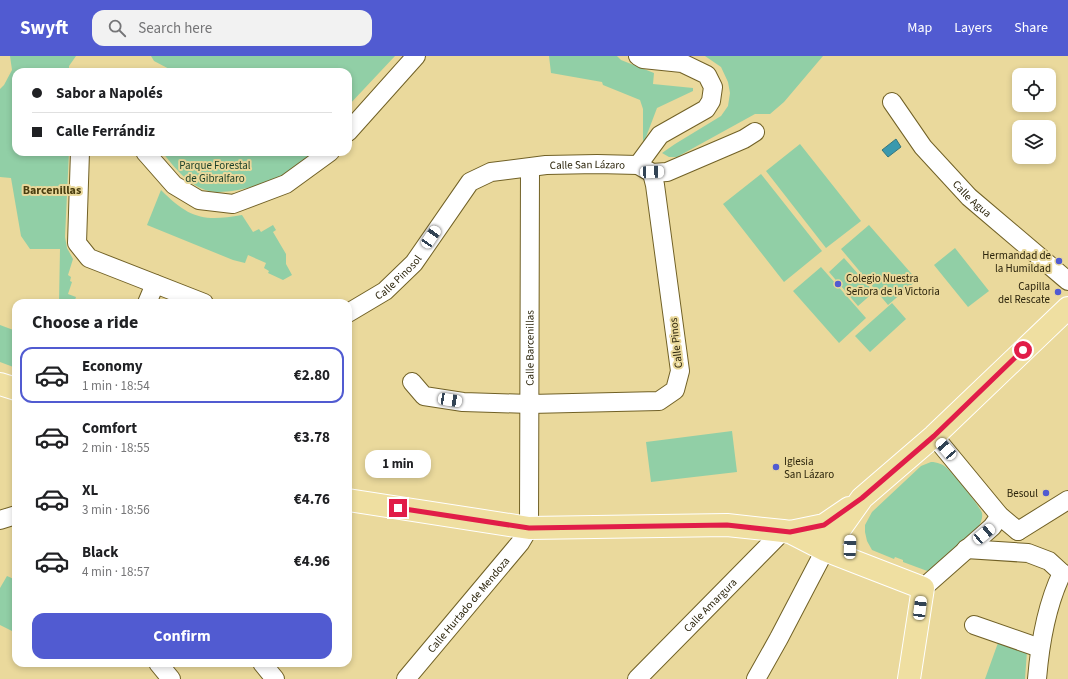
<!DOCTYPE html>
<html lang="en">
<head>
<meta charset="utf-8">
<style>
	:root { --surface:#fff; --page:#f2f2f2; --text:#202124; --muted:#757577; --line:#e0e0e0; --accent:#515bd1 }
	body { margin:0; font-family:"Source Sans 3",sans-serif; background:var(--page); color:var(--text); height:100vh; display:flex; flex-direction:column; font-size:15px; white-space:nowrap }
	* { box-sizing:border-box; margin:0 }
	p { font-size:13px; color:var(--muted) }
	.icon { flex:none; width:22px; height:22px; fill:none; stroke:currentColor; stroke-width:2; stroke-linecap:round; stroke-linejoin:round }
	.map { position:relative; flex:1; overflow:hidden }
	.drawer { position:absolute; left:12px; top:243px; width:340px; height:368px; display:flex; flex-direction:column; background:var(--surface); border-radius:12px; box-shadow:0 2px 6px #0003 }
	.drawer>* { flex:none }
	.banner { position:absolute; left:12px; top:12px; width:340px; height:88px; border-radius:12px; box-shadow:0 2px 6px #0003; display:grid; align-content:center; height:88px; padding:0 20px; background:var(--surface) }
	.buttons { position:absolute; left:1012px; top:12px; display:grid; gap:8px }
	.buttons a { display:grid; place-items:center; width:44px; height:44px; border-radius:8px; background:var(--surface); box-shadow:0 2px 6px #0003; font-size:20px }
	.end { position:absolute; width:18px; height:18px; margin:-9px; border:5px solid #e11d48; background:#fff; box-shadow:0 0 0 2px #fff }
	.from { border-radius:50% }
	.bubble { position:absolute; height:28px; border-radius:12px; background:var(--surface); box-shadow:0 2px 6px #0003; font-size:13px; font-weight:700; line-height:28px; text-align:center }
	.car { position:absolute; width:12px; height:24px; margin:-12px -6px; border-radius:5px; box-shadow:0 0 3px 1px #0007; background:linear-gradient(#fff 24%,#345 0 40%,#fff 0 76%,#345 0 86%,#fff 0) }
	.banner b { display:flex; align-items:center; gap:14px; height:38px; font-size:15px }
	.banner b+b { border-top:1px solid var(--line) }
	.banner i { width:10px; height:10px; background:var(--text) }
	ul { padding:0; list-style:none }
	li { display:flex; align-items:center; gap:12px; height:56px; margin:0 8px 6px; padding:0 12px; border:2px solid transparent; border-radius:12px }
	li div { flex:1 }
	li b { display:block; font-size:15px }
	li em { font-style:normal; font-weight:700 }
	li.active { border-color:var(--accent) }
	li>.icon { width:36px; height:36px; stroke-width:1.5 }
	h2 { padding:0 20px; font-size:18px; line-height:48px }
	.action { display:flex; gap:8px; margin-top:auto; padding:8px 20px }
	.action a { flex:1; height:46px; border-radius:12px; background:var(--accent); color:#fff; font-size:16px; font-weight:700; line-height:46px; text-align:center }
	header { display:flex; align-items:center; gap:24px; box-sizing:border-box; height:56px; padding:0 20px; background:var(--accent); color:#fff }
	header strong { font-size:19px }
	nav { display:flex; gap:22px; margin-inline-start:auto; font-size:14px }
	.search { width:280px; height:36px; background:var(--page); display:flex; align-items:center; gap:10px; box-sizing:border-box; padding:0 14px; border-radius:12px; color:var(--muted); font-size:15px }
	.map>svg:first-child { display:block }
	.green { fill:#91cfa6 }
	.water { fill:#3a99ae; stroke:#36767d }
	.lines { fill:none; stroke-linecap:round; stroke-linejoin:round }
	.minor-casing { stroke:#716126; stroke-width:20 }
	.major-casing { stroke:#fff; stroke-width:24 }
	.minor { stroke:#fff; stroke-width:18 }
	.major { stroke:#efdfa1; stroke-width:22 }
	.route { stroke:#e11d48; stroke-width:5 }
	.poi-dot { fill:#515bd1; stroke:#ead99c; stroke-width:1.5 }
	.labels { text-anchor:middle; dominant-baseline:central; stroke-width:4; stroke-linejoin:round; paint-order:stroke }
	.park-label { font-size:11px; fill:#1a3f28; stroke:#ead99c }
	.street-label { font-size:11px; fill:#2b240b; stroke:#ead99c }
	.poi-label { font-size:11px; fill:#2b240b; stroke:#ead99c; text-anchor:end }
	.neighbourhood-label { font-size:12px; font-weight:bold; fill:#4a3e10; stroke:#ead99c }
</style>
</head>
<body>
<header>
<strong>Swyft</strong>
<div class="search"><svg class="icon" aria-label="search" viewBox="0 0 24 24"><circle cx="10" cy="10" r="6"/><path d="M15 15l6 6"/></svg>Search here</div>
<nav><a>Map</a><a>Layers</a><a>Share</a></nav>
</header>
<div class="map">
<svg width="1068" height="623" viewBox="0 0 1068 623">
	<rect width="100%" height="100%" fill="#ead99c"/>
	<path class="green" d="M 10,0 L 76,0 L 69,10 L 69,16 L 16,16 L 16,96 L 69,96 L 65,181 L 67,192 L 73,203 L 68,219 L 71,221 L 70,225 L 72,226 L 68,238 L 76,241 L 74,247 L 59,247 L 60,193 L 30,193 L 21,180 L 11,122 L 0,121 L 0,33 L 4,29 L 12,14 Z
		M 151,0 L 395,0 L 348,50 L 348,16 L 175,16 L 154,5 Z
		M 549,0 L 617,0 L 621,4 L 654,17 L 653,28 L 693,32 L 693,35 L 657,52 L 643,89 L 643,53 L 640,44 L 603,29 L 602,26 L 551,17 Z
		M 705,0 L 823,0 L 784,46 L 770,58 L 755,58 L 677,101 L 669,101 L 662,97 L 675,88 L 721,60 L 728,50 L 730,37 L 728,26 L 721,11 Z
		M 800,88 L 861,165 L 826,192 L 766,115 Z
		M 162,96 L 313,96 C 299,119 235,141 209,135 C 189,130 175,112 162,96 Z
		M 761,118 L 822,195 L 784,226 L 723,148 Z
		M 161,134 C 189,162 203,166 242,159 L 253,176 L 259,173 L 261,176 L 273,169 L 276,174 L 273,176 L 286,198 L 286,208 L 292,219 L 283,224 L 268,217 L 269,215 L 264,212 L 266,207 L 248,199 L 245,207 L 233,204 L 147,169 Z
		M 869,169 L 917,224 L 888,249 L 841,193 Z
		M 955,192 L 989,235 L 968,251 L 934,209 Z
		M 844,202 L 874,236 L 858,250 L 829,216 Z
		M 821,211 L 866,262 L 839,287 L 793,235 Z
		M 892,247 L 906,263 L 870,296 L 855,280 Z
		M 0,269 L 16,275 L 16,312 L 0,306 Z
		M 732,375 L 737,416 L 651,426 L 646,386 Z
		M 931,406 C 937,406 943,408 948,413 C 954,419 980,450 982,457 C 983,463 980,469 976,474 L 930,516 L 903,506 L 903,504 L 895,501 L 894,503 L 872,494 L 867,485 L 865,476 L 865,469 L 872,456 L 921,410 Z
		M 7,520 L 16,524 L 16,577 L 0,569 L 0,532 Z
		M 999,584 L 1027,595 L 1025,623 L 985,623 Z"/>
	<path class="water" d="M 896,83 L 901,91 L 888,101 L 882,94 Z"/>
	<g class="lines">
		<g class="minor-casing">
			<g id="minor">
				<path d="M 638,0 L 643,3 L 682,7 L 707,19 L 713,31 L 711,45 L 706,53 L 660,79 L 638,109"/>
				<path id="s1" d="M 892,46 L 923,91 L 969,141 L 1068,225"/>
				<path d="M 348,76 L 416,0"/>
				<path d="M 80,96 L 77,187 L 89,202 L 204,247"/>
				<path d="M 145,96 L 174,129 L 199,144 L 233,148 L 286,128 L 330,96"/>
				<path d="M 147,247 L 155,228"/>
				<path id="s2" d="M 348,257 L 385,235 L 414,207 L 470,126 L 491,116 L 546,109 L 597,108 L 638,109 L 652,117 L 667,116 L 744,83 L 755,76"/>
				<path d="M 412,326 L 424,340 L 463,346 L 530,348 L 659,345 L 675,334 L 680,315 L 655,129 L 652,117"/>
				<path d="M 934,380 L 1000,460 L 1018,475"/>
				<path d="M 0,464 L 16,459"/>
				<path d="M 1018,475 L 1068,444"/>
				<path d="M 966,493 L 1028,497 L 1049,505 L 1062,517"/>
				<path d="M 923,532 L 992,471 L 1000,460"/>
				<path d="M 974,569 L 1040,592"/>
				<path d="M 158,607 L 171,623"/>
				<path d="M 262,607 L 275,623"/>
				<path id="s3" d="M 406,623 L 520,487 L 529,472 L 530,112"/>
				<path id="s4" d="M 637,623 L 783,475"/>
				<path d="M 756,623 L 779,582 L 825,494"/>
				<path d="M 1037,623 C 1040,587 1046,550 1062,517"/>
			</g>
		</g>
		<g class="major-casing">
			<path id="major" d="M 0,328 L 16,333
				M 348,444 L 529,472 L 727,469 L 783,475 L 790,476 L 825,494 L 861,508 L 923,532 L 909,623
				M 790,476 L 824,469 L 849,452
				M 825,494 L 862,442 L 934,380 L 1068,252"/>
		</g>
		<use href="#minor" class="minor"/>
		<use href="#major" class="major"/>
	</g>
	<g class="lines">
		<path class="route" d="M 398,452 L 529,472 L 727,469 L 790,476 L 824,469 L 862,442 L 934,380 L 1023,294"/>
	</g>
	<g class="poi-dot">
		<circle cx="1059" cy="205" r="4"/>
		<circle cx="838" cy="228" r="4"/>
		<circle cx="1058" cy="236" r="4"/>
		<circle cx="776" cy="411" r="4"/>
		<circle cx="1046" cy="437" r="4"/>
	</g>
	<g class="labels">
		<g class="park-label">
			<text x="215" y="109">Parque Forestal<tspan x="215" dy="13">de Gibralfaro</tspan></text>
		</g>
		<g class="street-label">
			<text stroke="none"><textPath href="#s2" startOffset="302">Calle San Lázaro</textPath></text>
			<text stroke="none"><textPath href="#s1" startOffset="126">Calle Agua</textPath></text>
			<text stroke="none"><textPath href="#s2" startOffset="62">Calle Pinosol</textPath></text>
			<text transform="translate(676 287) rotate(-96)">Calle Pinos</text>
			<text stroke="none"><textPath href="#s3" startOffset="375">Calle Barcenillas</textPath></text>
			<text stroke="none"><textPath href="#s3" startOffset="97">Calle Hurtado de Mendoza</textPath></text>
			<text stroke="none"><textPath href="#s4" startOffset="104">Calle Amargura</textPath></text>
		</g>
		<g class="poi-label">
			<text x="1051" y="199">Hermandad de<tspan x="1051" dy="13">la Humildad</tspan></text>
			<text x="846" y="222" text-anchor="start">Colegio Nuestra<tspan x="846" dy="13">Señora de la Victoria</tspan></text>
			<text x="1050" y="230">Capilla<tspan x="1050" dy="13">del Rescate</tspan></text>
			<text x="784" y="405" text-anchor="start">Iglesia<tspan x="784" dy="13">San Lázaro</tspan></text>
			<text x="1038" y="437">Besoul</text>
		</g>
		<g class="neighbourhood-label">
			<text x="52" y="134">Barcenillas</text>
		</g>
	</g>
</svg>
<div class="buttons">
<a><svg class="icon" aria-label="locate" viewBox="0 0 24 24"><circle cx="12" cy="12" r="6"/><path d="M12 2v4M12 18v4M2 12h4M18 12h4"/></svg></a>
<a><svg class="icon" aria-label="layers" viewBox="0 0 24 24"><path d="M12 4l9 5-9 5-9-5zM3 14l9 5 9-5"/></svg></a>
</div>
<i class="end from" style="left:1023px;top:294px"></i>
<i class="end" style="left:398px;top:452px"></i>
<div class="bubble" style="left:365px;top:394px;width:66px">1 min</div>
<i class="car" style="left:652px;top:116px;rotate:88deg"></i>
<i class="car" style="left:431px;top:181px;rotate:34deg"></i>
<i class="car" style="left:450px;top:344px;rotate:99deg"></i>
<i class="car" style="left:946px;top:393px;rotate:319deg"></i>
<i class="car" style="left:984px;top:478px;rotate:50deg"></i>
<i class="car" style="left:850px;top:491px;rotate:2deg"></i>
<i class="car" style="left:920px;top:552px;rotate:7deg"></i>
<div class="banner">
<b><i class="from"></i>Sabor a Napolés</b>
<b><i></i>Calle Ferrándiz</b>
</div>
<section class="drawer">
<h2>Choose a ride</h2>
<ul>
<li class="active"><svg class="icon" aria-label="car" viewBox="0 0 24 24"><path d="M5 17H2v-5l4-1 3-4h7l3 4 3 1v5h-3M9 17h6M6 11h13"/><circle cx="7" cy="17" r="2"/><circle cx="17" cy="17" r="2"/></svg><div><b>Economy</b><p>1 min · 18:54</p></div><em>€2.80</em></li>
<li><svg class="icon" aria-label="car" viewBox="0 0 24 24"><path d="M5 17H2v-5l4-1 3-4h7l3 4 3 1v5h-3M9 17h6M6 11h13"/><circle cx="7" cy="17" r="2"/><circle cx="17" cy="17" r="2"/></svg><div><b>Comfort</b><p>2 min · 18:55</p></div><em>€3.78</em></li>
<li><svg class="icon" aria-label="car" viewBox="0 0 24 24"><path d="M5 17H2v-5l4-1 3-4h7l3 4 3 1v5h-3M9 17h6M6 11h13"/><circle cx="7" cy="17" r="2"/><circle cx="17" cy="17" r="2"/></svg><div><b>XL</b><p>3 min · 18:56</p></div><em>€4.76</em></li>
<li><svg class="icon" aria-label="car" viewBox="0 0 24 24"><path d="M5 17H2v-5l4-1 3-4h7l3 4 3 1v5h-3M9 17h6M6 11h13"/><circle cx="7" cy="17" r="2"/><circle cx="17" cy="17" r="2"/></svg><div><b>Black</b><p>4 min · 18:57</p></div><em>€4.96</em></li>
</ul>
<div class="action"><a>Confirm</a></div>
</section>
</div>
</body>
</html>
